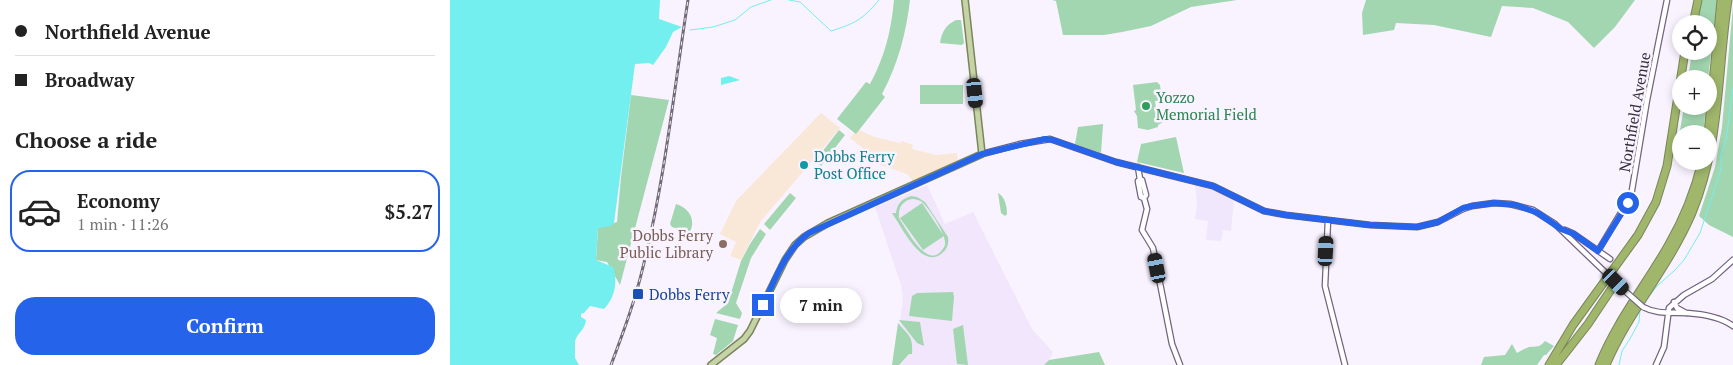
<!DOCTYPE html>
<html lang="en">
<head>
<meta charset="utf-8">
<style>
	:root { --surface:#fff; --page:#f2f2f2; --text:#222; --muted:#767676; --line:#e0e0e0; --accent:#2563eb }
	body { margin:0; font-family:"PT Serif",serif; background:var(--page); color:var(--text); height:100vh; display:flex; flex-direction:column; font-size:19px; white-space:nowrap }
	* { box-sizing:border-box; margin:0 }
	p { font-size:16px; color:var(--muted) }
	.icon { flex:none; width:28px; height:28px; fill:none; stroke:currentColor; stroke-width:2; stroke-linecap:round; stroke-linejoin:round }
	.map { position:relative; flex:1; overflow:hidden }
	.sheet { display:flex; flex-direction:column; background:var(--surface); width:450px }
	.sheet>* { flex:none }
	.hud { display:grid; align-content:center; height:110px; padding:0 15px; background:var(--surface) }
	.fabs { position:absolute; left:1222px; top:15px; display:grid; gap:10px }
	.fabs a { display:grid; place-items:center; width:45px; height:45px; border-radius:50%; background:var(--surface); box-shadow:0 2px 8px #0003; font-size:25px }
	.end { position:absolute; width:22px; height:22px; margin:-11px; border:6px solid #2563eb; background:#fff; box-shadow:0 0 0 2px #fff }
	.from { border-radius:50% }
	.bubble { position:absolute; height:35px; border-radius:18px; background:var(--surface); box-shadow:0 2px 8px #0003; font-size:16px; font-weight:800; line-height:35px; text-align:center }
	.car { position:absolute; width:15px; height:30px; margin:-15px -8px; border-radius:6px; box-shadow:0 0 4px 1px #0007; background:linear-gradient(#222 24%,#8ab4d8 0 40%,#222 0 76%,#8ab4d8 0 86%,#222 0) }
	.hud b { display:flex; align-items:center; gap:18px; height:48px; font-size:19px }
	.hud b+b { border-top:1px solid var(--line) }
	.hud i { width:12px; height:12px; background:var(--text) }
	ul { padding:0; list-style:none }
	li { display:flex; align-items:center; gap:15px; height:82px; margin:0 10px 8px; padding:0 5px; border:2px solid var(--line); border-radius:20px }
	li div { flex:1 }
	li b { display:block; font-size:19px }
	li em { font-style:normal; font-weight:800 }
	li.active { border-color:var(--accent) }
	li>.icon { width:45px; height:45px; stroke-width:1.5 }
	h2 { padding:0 15px; font-size:22px; line-height:60px }
	.primary-button { display:flex; gap:10px; margin-top:auto; padding:10px 15px }
	.primary-button a { flex:1; height:58px; border-radius:20px; background:var(--accent); color:#fff; font-size:20px; font-weight:800; line-height:58px; text-align:center }
	main { display:flex; flex:1; min-height:0 }
	.map>svg:first-child { display:block }
	.commercial { fill:#f9e8d7 }
	.built { fill:#f2e6fd }
	.medical { fill:#f0e7fc }
	.green { fill:#a2d6b0; fill-rule:evenodd }
	.water { fill:#73eff0 }
	.lines { fill:none; stroke-linecap:round; stroke-linejoin:round }
	.stream { stroke:#73eff0; stroke-width:1 }
	.secondary-casing { stroke:#73637f; stroke-width:7 }
	.primary-casing { stroke:#7a865a; stroke-width:8 }
	.highway-casing { stroke:#7a865a; stroke-width:9 }
	.secondary { stroke:#fff; stroke-width:4.5 }
	.primary { stroke:#c5d3a6; stroke-width:5 }
	.highway { stroke:#9fb66b; stroke-width:7 }
	.rail-casing { stroke:#726b77; stroke-width:3 }
	.rail { stroke:#f9f2ff; stroke-width:1; stroke-dasharray:4; stroke-linecap:butt }
	.secondary-bridge-casing { stroke:#73637f; stroke-width:7; stroke-linecap:butt }
	.secondary-bridge { stroke:#fff; stroke-width:4.5 }
	.route { stroke:#2563eb; stroke-width:6 }
	.leisure-dot { fill:#2e9e5b; stroke:#f9f2ff; stroke-width:2 }
	.culture-dot { fill:#0f9aa8; stroke:#f9f2ff; stroke-width:2 }
	.education-dot { fill:#8d6e63; stroke:#f9f2ff; stroke-width:2 }
	.transit-dot { fill:#1a4fb4; stroke:#f9f2ff; stroke-width:2 }
	.labels { text-anchor:middle; dominant-baseline:central; stroke-width:5; stroke-linejoin:round; paint-order:stroke }
	.leisure-label { font-size:15px; fill:#27864d; stroke:#f9f2ff; text-anchor:start }
	.street-label { font-size:15px; fill:#352e3a; stroke:#f9f2ff }
	.culture-label { font-size:15px; fill:#0d838f; stroke:#f9f2ff; text-anchor:start }
	.education-label { font-size:15px; fill:#785e54; stroke:#f9f2ff; text-anchor:end }
	.transit-label { font-size:15px; fill:#164399; stroke:#f9f2ff; text-anchor:start }
</style>
</head>
<body>
<main>
<section class="sheet">
<div class="hud">
<b><i class="from"></i>Northfield Avenue</b>
<b><i></i>Broadway</b>
</div>
<h2>Choose a ride</h2>
<ul>
<li class="active"><svg class="icon" aria-label="car" viewBox="0 0 24 24"><path d="M5 17H2v-5l4-1 3-4h7l3 4 3 1v5h-3M9 17h6M6 11h13"/><circle cx="7" cy="17" r="2"/><circle cx="17" cy="17" r="2"/></svg><div><b>Economy</b><p>1 min · 11:26</p></div><em>$5.27</em></li>
</ul>
<div class="primary-button"><a>Confirm</a></div>
</section>
<div class="map">
<svg width="1283" height="365" viewBox="0 0 1283 365">
	<rect width="100%" height="100%" fill="#f9f2ff"/>
	<path class="commercial" d="M 371,113 L 390,128 L 310,222 L 291,260 L 280,256 L 286,242 L 270,234 L 286,201 Z
		M 407,129 L 424,137 L 450,143 L 452,141 L 463,145 L 462,149 L 486,155 L 507,153 L 508,163 L 463,181 L 457,174 L 410,158 L 414,149 L 400,138 Z"/>
	<path class="built" d="M 477,185 L 495,224 L 523,212 L 582,329 L 603,352 L 599,360 L 594,365 L 444,365 L 453,298 L 451,285 L 425,207 Z"/>
	<path class="medical" d="M 745,184 L 759,187 L 784,199 L 781,231 L 773,230 L 771,241 L 756,240 L 758,221 L 745,219 L 747,204 Z"/>
	<path class="green" d="M 444,0 L 460,0 C 456,34 448,64 432,94 L 435,97 L 406,134 L 387,119 L 416,82 L 420,84 C 435,56 441,32 444,0 Z
		M 602,0 L 787,0 L 741,7 L 701,26 L 672,32 L 654,35 L 613,35 L 606,1 Z
		M 916,0 L 1185,0 L 1165,27 L 1144,48 L 1118,22 L 1083,8 L 1052,6 L 1041,37 L 984,25 L 946,23 L 944,30 L 913,35 L 912,13 Z
		M 1251,0 L 1267,0 L 1258,79 L 1238,79 L 1242,51 L 1259,51 L 1259,24 L 1247,24 Z
		M 1283,6 L 1283,237 L 1259,225 L 1249,216 L 1265,167 L 1272,127 Z
		M 506,20 L 511,20 L 514,43 L 512,45 L 490,43 C 492,31 496,25 506,20 Z
		M 707,82 L 710,85 L 712,100 L 705,101 L 706,108 L 711,113 L 715,121 L 708,125 L 708,127 L 698,130 L 688,128 L 687,116 L 684,111 L 686,110 L 683,85 Z
		M 470,85 L 513,85 L 513,104 L 470,104 Z
		M 181,95 L 219,100 L 170,285 L 157,262 L 146,260 L 148,228 L 167,222 L 171,177 Z
		M 1234,106 L 1256,106 L 1253,134 L 1231,134 L 1231,159 L 1226,156 Z
		M 653,124 L 651,153 L 625,144 L 628,127 Z
		M 389,130 L 395,135 L 371,166 L 365,161 Z
		M 726,137 L 734,173 L 687,162 L 691,144 Z
		M 340,193 L 346,198 L 320,230 L 314,224 Z
		M 548,193 C 555,197 557,206 557,214 L 555,216 L 551,213 Z
		M 461,196 L 467,197 L 475,202 L 498,237 C 499,244 497,250 491,254 C 471,269 452,227 442,213 L 446,213 C 447,203 452,199 461,196 ZM 462,199 C 466,199 470,200 473,203 C 480,210 497,235 495,245 C 480,276 457,230 449,218 C 448,208 452,201 462,199 Z
		M 472,203 L 494,236 L 473,250 L 450,218 Z
		M 226,204 C 239,208 246,219 240,232 L 222,227 L 220,224 Z
		M 310,229 L 316,234 L 301,258 L 286,303 L 292,313 L 290,319 L 266,313 L 278,303 L 291,261 L 300,244 Z
		M 503,292 L 504,297 L 502,321 L 459,316 L 462,296 L 467,293 Z
		M 265,319 L 288,325 L 283,341 L 266,355 L 263,354 L 267,338 L 260,335 Z
		M 449,320 L 470,322 L 474,346 L 467,343 Z
		M 448,323 C 460,337 463,336 462,354 L 459,354 L 449,365 L 442,365 Z
		M 513,325 L 518,365 L 507,364 L 503,329 Z
		M 1095,341 L 1104,346 L 1096,355 L 1094,355 L 1087,365 L 1031,365 L 1034,357 L 1055,355 L 1062,344 L 1067,353 C 1071,351 1076,348 1079,347 C 1087,346 1089,348 1095,341 Z
		M 649,352 L 655,365 L 594,365 L 599,360 Z"/>
	<path class="water" d="M 0,0 L 210,0 L 209,19 L 232,27 L 223,32 L 216,47 L 203,65 L 199,63 L 185,64 L 164,223 L 161,226 L 148,228 L 146,260 L 163,267 C 168,281 165,298 154,309 L 140,306 L 134,313 L 131,314 L 131,317 L 136,320 C 135,330 128,332 125,341 L 125,358 L 129,365 L 0,365 Z
		M 279,76 L 290,80 L 271,85 L 271,78 Z"/>
	<g class="lines">
		<path class="stream" d="M 339,0 L 350,2 L 381,31 C 406,23 412,20 429,0
			M 240,30 L 263,27 L 285,20 L 301,7 L 321,0
			M 1193,304 L 1207,286 L 1224,271 L 1234,260 L 1250,233 L 1271,170 L 1271,155 L 1276,140 L 1283,88
			M 1169,365 L 1172,351 L 1181,337 L 1189,322 L 1190,310"/>
		<g class="secondary-casing">
			<path id="secondary" d="M 532,154 L 570,144 L 600,139 L 666,162 L 763,186 L 814,211 L 836,215 L 920,225 L 967,227 L 988,222 L 1013,209 L 1022,206 L 1044,203 L 1060,204 L 1083,210 L 1105,224 L 1157,274
				M 688,167 L 690,179 L 688,181 L 691,197 L 694,198 L 697,209 L 692,230 L 703,248 L 722,344 L 730,365
				M 690,179 L 692,180 L 696,195 L 694,198
				M 878,220 L 875,286 L 895,365
				M 1115,230 L 1124,234 L 1160,259
				M 1148,251 L 1181,196 L 1197,100 L 1217,0
				M 1166,282 L 1175,291
				M 1224,302 L 1227,308 L 1236,313
				M 1193,307 C 1208,315 1221,312 1237,313 C 1251,314 1271,317 1283,326
				M 1206,365 L 1214,347 L 1219,308 L 1234,295 L 1262,279 L 1283,260"/>
		</g>
		<g class="primary-casing">
			<path id="primary" d="M 261,365 L 294,339 L 300,331 L 335,260 L 345,245 L 354,237 L 378,223 L 532,154 L 515,0"/>
		</g>
		<g class="highway-casing">
			<path id="highway" d="M 1243,24 L 1248,0
				M 1258,134 L 1271,0
				M 1099,365 L 1123,325 L 1188,235 L 1206,202 L 1217,166 L 1235,51
				M 1106,365 L 1138,324 L 1166,282
				M 1149,365 C 1166,322 1195,286 1218,246 C 1233,220 1245,191 1252,161
				M 1156,365 C 1179,311 1219,267 1242,213 C 1271,143 1267,73 1278,0"/>
		</g>
		<use href="#secondary" class="secondary"/>
		<use href="#primary" class="primary"/>
		<use href="#highway" class="highway"/>
		<g class="rail-casing">
			<path id="rail" d="M 161,365 C 173,333 185,301 193,267 C 215,180 224,89 238,0"/>
		</g>
		<use href="#rail" class="rail"/>
		<g class="secondary-bridge-casing">
			<path id="secondary-bridge" d="M 1157,274 L 1166,282
				M 1175,291 L 1193,307"/>
		</g>
		<use href="#secondary-bridge" class="secondary-bridge"/>
	</g>
	<g class="lines">
		<path class="route" d="M 313,305 C 325,280 335,250 359,233 L 532,154 L 595,139 L 603,140 L 666,162 L 763,186 L 814,211 L 836,215 L 920,225 L 967,227 L 988,222 L 1013,208 L 1022,206 L 1044,203 L 1066,205 L 1088,213 L 1111,229 L 1124,234 L 1148,251 L 1178,203"/>
	</g>
	<circle class="leisure-dot" cx="696" cy="106" r="5"/>
	<circle class="culture-dot" cx="354" cy="165" r="5"/>
	<circle class="education-dot" cx="273" cy="244" r="5"/>
	<rect class="transit-dot" x="182" y="288" width="12" height="12" rx="2.5"/>
	<g class="labels">
		<g class="leisure-label">
			<text x="706" y="97">Yozzo<tspan x="706" dy="17">Memorial Field</tspan></text>
		</g>
		<g class="street-label">
			<text transform="translate(1184 112) rotate(-80)">Northfield Avenue</text>
		</g>
		<g class="culture-label">
			<text x="364" y="156">Dobbs Ferry<tspan x="364" dy="17">Post Office</tspan></text>
		</g>
		<g class="education-label">
			<text x="263" y="235">Dobbs Ferry<tspan x="263" dy="17">Public Library</tspan></text>
		</g>
		<g class="transit-label">
			<text x="199" y="294">Dobbs Ferry</text>
		</g>
	</g>
</svg>
<div class="fabs">
<a><svg class="icon" aria-label="locate" viewBox="0 0 24 24"><circle cx="12" cy="12" r="6"/><path d="M12 2v4M12 18v4M2 12h4M18 12h4"/></svg></a>
<a>+</a>
<a>−</a>
</div>
<i class="end from" style="left:1178px;top:203px"></i>
<i class="end" style="left:313px;top:305px"></i>
<div class="bubble" style="left:330px;top:288px;width:82px">7 min</div>
<i class="car" style="left:525px;top:93px;rotate:174deg"></i>
<i class="car" style="left:876px;top:251px;rotate:3deg"></i>
<i class="car" style="left:707px;top:268px;rotate:349deg"></i>
<i class="car" style="left:1166px;top:282px;rotate:135deg"></i>
</div>
</main>
</body>
</html>
